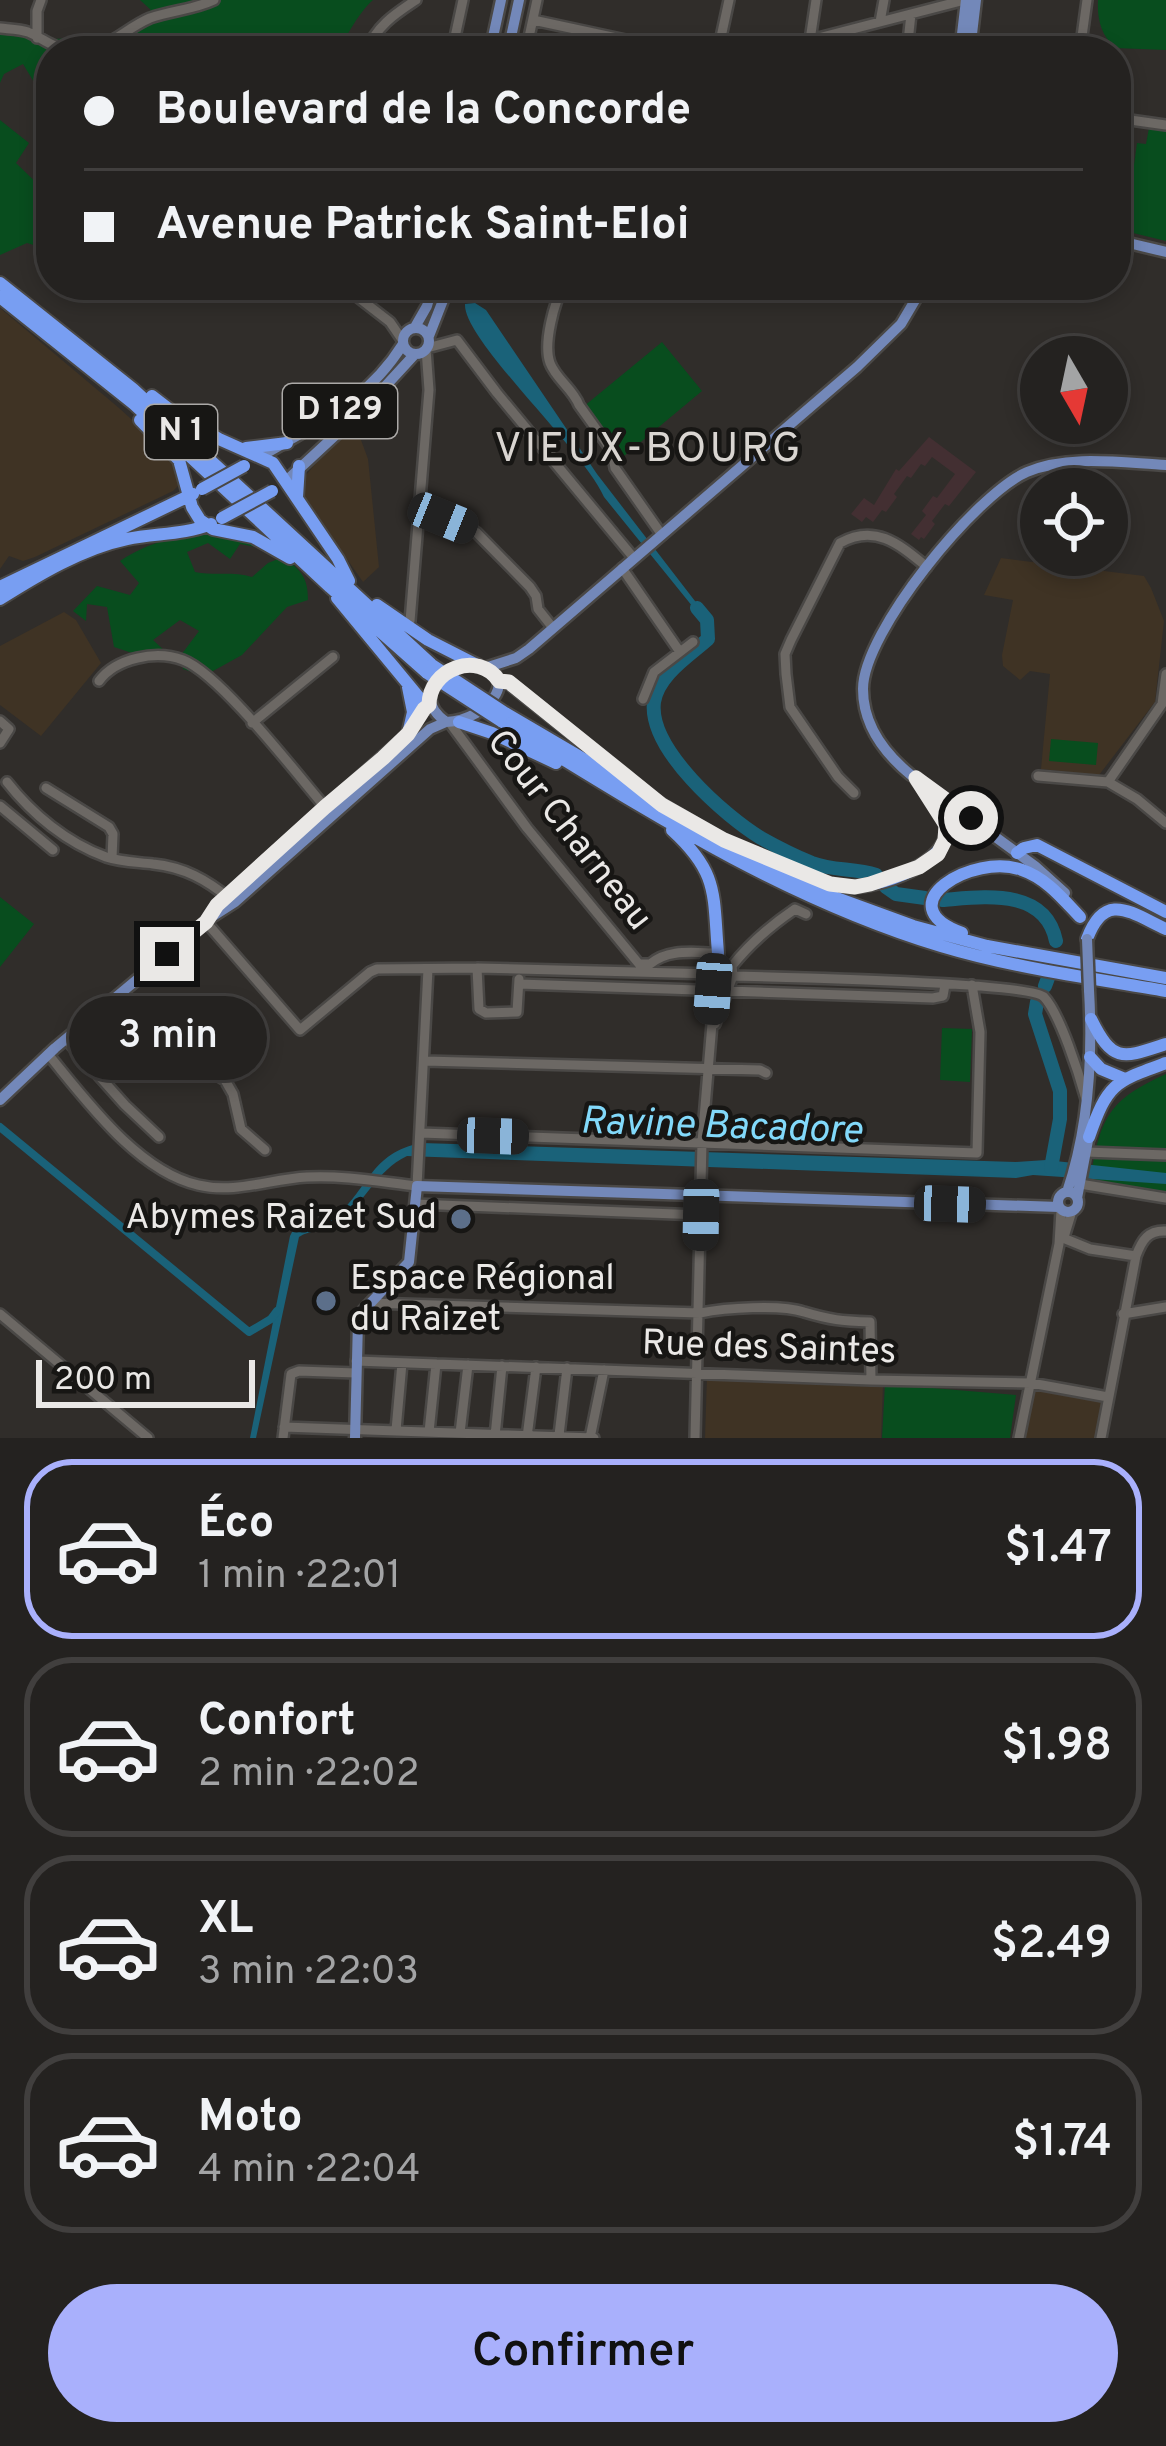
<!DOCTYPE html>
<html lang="fr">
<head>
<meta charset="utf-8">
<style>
	:root { --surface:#242220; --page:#2c2a29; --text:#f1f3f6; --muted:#a3a4a5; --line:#413f3e; --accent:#a9b0fc }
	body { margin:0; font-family:Overpass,sans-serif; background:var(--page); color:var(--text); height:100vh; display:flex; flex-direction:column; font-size:45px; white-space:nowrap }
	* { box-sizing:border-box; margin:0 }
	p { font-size:39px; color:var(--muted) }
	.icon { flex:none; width:66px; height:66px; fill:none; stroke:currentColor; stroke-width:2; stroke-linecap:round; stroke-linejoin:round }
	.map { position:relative; height:1438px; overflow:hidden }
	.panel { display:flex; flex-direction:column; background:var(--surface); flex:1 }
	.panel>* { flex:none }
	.banner { position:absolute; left:36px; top:36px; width:1095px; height:264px; border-radius:48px; box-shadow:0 6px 18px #0003,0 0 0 3px var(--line); display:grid; align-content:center; height:264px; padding:0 48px; background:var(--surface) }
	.needle { width:78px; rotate:171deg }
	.buttons { position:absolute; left:1020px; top:336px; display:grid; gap:24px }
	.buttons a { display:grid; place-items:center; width:108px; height:108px; border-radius:50%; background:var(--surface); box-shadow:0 6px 18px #0003,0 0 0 3px var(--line); font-size:60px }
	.scale { position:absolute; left:36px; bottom:30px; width:219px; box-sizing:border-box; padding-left:12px; border:6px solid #eae8e6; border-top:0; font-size:33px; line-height:42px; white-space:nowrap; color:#eae8e6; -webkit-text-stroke:9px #171614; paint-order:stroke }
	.end { position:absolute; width:54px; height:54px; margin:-27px; border:15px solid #eae8e6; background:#111; box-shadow:0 0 0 6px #111 }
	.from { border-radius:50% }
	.bubble { position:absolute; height:84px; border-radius:42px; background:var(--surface); box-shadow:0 6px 18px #0003,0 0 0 3px var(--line); font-size:39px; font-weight:600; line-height:84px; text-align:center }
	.car { position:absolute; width:36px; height:72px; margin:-36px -18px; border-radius:15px; box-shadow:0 0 9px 3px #0007; background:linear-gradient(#222 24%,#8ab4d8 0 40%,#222 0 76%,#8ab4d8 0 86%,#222 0) }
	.banner b { display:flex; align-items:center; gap:42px; height:114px; font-size:45px }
	.banner b+b { border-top:3px solid var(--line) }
	.banner i { width:30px; height:30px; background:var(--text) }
	ul { padding:21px 0 0; list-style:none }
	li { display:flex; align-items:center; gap:36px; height:180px; margin:0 24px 18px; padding:0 24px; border:6px solid var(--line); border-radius:48px }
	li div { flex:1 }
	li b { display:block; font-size:45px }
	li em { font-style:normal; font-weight:600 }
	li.active { border-color:var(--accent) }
	li>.icon { width:108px; height:108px; stroke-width:1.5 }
	.primary-button { display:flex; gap:24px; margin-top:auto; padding:24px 48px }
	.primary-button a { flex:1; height:138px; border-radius:72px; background:var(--accent); color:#111; font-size:48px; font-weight:600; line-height:138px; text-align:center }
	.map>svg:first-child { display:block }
	.commercial { fill:#432f32 }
	.education { fill:#3f3324 }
	.green { fill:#084d1e }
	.water { fill:#1a6279 }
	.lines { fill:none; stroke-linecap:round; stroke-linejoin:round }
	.canal { stroke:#1a6279; stroke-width:8 }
	.river { stroke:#1a6279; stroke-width:14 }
	.minor-casing { stroke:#4a4846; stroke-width:14 }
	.major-casing { stroke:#4a4846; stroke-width:15 }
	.highway-casing { stroke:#4a4846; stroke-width:16 }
	.minor { stroke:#6c6864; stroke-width:9 }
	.major { stroke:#7388b9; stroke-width:10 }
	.highway { stroke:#789ef2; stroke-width:12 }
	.major-bridge-casing { stroke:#4a4846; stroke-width:15; stroke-linecap:butt }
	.highway-bridge-casing { stroke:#4a4846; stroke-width:16; stroke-linecap:butt }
	.major-bridge { stroke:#7388b9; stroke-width:10 }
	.highway-bridge { stroke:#789ef2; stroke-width:12 }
	.route { stroke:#eae8e6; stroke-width:15 }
	.service-dot { fill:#5c6f8a; stroke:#171614; stroke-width:4.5 }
	.labels { text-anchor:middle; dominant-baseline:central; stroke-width:9; stroke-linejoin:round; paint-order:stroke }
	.shield { fill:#171614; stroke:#aba9a7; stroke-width:3 }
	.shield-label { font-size:33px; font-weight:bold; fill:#eae8e6 }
	.street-label { font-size:36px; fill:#eae8e6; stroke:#171614 }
	.poi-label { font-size:36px; fill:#eae8e6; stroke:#171614; text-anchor:end }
	.water-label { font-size:39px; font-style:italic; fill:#82d9fa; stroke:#171614 }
	.quarter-label { font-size:42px; letter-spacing:3px; fill:#d9d5d1; stroke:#171614 }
</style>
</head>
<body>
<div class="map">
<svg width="1166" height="1438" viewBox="0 0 1166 1438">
	<rect width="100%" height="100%" fill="#302d2a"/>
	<path class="commercial" d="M 929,437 L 976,472 L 949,506 L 945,504 L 932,521 L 935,524 L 924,539 L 921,537 L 919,540 L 911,534 L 926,515 L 922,511 L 933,496 L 937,498 L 955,474 L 932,457 L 925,466 L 921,464 L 911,478 L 907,476 L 894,494 L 897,497 L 886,512 L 882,510 L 873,522 L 866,517 L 862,522 L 851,514 L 864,498 L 874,505 L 896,469 L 899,471 Z"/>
	<path class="education" d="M 0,308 L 119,408 L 173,457 L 180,484 L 173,491 L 35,557 L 23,561 L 9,556 L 0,569 Z
		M 353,434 L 361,440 L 368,459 L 379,567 L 363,582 L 302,495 L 302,480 L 320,458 L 346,435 Z
		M 1001,558 L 1144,576 L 1151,588 L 1164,621 L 1155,702 L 1099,775 L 1041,769 L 1050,674 L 1030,671 L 1020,680 L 1003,666 L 1002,655 L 1013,600 L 984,595 Z
		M 64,612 L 76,620 L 101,663 L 41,736 L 0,705 L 0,646 Z
		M 707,1377 L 883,1385 L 881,1438 L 705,1438 Z
		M 1031,1383 L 1108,1397 L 1101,1438 L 1019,1438 Z"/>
	<path class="green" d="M 140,0 L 373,0 C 363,8 343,38 341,51 L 51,51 L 51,93 L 37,87 L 23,64 L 4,74 L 0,83 L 0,34 L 41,40 L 111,35 L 151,10 Z
		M 1098,0 L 1166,0 L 1166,50 L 1115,48 C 1101,35 1097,19 1098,0 Z
		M 0,120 L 29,143 L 16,163 L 51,197 L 51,246 L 47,249 L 27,243 L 0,255 Z
		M 1149,128 L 1166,131 L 1166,241 L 1125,231 L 1137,143 L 1146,144 Z
		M 662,342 L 702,391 L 624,456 L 583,407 Z
		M 217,533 L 248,536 L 272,550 L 240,544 L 230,559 L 208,543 L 187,552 L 195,572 C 214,576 234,571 252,577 L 268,563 L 283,557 C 301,570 308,577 308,600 L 287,607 L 242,655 L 204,676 L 183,669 L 181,655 L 199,631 L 180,620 L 153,640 L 167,653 L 159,662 L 114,647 L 107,607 L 87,604 L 86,621 L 73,611 L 97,586 L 130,595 L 139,583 L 120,561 C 151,540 180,536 217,533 Z
		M 1051,739 L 1098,743 L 1096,765 L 1049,761 Z
		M 0,897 L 34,924 L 0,967 Z
		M 942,1028 L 972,1029 L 970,1082 L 940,1080 Z
		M 1166,1074 L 1166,1193 L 1096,1184 L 1091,1177 C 1100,1117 1110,1099 1166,1074 Z
		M 885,1384 L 1016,1395 L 1010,1438 L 882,1438 Z"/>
	<path class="water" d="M 475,303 L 486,310 L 597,474 L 705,614 L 707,620 L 701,617 L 604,497 C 584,450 463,340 465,304 Z
		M 422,1143 L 1016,1162 L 1046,1160 L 1166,1173 L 1166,1184 L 1033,1175 L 1016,1178 L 407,1156 C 376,1170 363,1207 335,1225 C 324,1233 310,1229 299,1237 L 256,1438 L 250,1438 L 290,1236 L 295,1226 C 307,1222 323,1227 333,1219 C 368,1191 370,1152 422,1143 Z"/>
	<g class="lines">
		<path class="canal" d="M 0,1127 L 249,1332 L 271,1319 L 277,1311"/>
		<path class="river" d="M 697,608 L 707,620 L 708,639 C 689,656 658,675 654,702 C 648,749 725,816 761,838 C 777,847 795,856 812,863 C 833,871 855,868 876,875
			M 886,887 L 896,894 L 925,898
			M 942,900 C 983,897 1045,887 1056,941
			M 1045,986 L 1048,978
			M 1037,1002 L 1035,1014 L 1060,1091 L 1060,1119 L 1051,1168"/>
		<g class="minor-casing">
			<path id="minor" d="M 533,20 L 677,51
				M 880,22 L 884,0
				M 0,28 C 9,29 20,29 28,32 C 44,39 54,49 72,50 C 107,53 122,30 150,18 C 172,10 193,10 214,0
				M 37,38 L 37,11 L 41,0
				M 810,40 L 816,0
				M 367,51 C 376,26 395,14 416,0
				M 452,51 L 463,0
				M 526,51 L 537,0
				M 718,51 L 729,0
				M 768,51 L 965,0
				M 907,51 L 911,14
				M 1080,51 L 1087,0
				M 1116,118 L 1166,125
				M 368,285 L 359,298 L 390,322 L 403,341
				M 564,285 C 554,302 543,344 550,363 C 556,379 573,389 579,405 L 612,451 L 615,468 L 662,535
				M 427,348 L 457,340 L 497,393 L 633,557
				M 420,506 L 476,532 L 530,587 L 536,596 L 538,609 L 553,628
				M 622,568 L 680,652
				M 410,621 L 429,390 L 426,349
				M 99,681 C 116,658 156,650 183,660 C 220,674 296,773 325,807
				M 643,699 L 654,672 L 693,642
				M 0,721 L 9,729 L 0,743
				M 252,723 L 333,657
				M 450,723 L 527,828 L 639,964 L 650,964 C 669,948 694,953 718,953
				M 1038,776 L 1108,782 L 1137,799 L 1166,823
				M 7,782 C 32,814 67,843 106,857 C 121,862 137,862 153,864 C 184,867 207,880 230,899
				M 1108,782 L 1162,704 L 1166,674
				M 46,788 L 109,827 L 113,834 L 112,858
				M 854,793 L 838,777 L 790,707 L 786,674 L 785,654 L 791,640 L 840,543 C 876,523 900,545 927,567
				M 0,806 L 53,850
				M 206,922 L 300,1030 L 370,972 L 377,969 L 477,968 L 714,974
				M 477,968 L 479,1009 L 486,1013 L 517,1012 L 519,979
				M 733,976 C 772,977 1029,982 1044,997 C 1060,1014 1079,1074 1086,1099
				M 519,984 L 933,998 L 943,996 L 945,985
				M 114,998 L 155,1049 L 171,1061 L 211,1071 L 225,1080 L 233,1094 L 241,1129 L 265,1150
				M 715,1024 L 733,976 L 732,966 C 751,942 770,926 795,909 L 806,914
				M 66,1039 L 125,1105 L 159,1137
				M 48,1054 C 86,1100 137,1171 198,1185 C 235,1194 270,1179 307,1177 C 344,1175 381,1182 417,1186 L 428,969
				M 425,1061 L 760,1070 L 766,1073
				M 421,1133 L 977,1153 L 980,1032 L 972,985
				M 1086,1152 L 1166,1155
				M 1080,1184 L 1166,1198
				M 415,1204 L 701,1215
				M 1065,1234 L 1072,1211
				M 1063,1238 L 1090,1249 L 1136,1256
				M 370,1303 L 700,1313 C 725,1308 781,1304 804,1312 C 831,1320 841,1321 870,1322 L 871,1380
				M 0,1314 L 148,1438
				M 1123,1314 L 1166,1307
				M 356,1361 L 871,1380 L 1031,1383 L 1108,1397
				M 284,1427 L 594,1438
				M 396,1430 L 402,1363
				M 429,1432 L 436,1364
				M 460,1433 L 468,1365
				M 559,1435 L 567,1368
				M 495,1436 L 502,1366
				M 527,1437 L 536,1367
				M 283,1438 L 291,1374 L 299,1371 L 356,1373
				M 590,1438 L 604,1370
				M 695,1438 L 702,1142 L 718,953
				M 1019,1438 L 1059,1244 L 1061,1210
				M 1101,1438 L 1136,1256 C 1142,1240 1148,1230 1166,1231"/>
		</g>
		<g class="major-casing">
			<path id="major" d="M 490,51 L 501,0
				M 508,51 L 519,0
				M 960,51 L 966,0
				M 970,51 L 976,0
				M 1116,240 L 1166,252
				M 415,327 L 427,306 L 433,285
				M403 341a13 13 0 1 1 26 0a13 13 0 1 1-26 0Z
				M 429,336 L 449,285
				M 260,457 C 316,424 367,402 403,344
				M 286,481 L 369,404 L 415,354
				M 464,665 C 530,668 489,721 446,722 C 416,700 433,674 464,665 Z
				M 485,668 L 516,658 L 529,649 L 857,367 L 901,324 L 924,285
				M 911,775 C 884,753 863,725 863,689 C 863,632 976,494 1027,472 C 1069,454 1123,463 1166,465
				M 923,784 L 1035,866 L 1065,893
				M 210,918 L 235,902 L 430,729 L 446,722
				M 0,1100 L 55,1048 L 206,922 L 217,905 L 408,734 L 424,709 L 429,705
				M 1067,1192 C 1089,1127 1093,1058 1089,990
				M1058 1202a10 10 0 1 1 20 0a10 10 0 1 1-20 0Z
				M 1077,1198 L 1090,1130
				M 355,1438 L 358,1321 L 363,1311 L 409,1262 L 417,1186 L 1059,1207"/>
		</g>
		<g class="highway-casing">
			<path id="highway" d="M 0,283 L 133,389 L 432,665
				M 0,297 L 134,404 L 330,587 L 427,673
				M 152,396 L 174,413 L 219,439 L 273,463 L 338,559 L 349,581
				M 140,420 L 179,460 L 192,507 L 200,520 L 213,529 L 253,537 L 290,558
				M 246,448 L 287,443
				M 297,497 L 299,466
				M 0,587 L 193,494
				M 337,598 L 422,701 L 428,701
				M 0,599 C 38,575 83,548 127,539 C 155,533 184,535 211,524
				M 377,605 L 428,640 L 479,666
				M 499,681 L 509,683 L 628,778
				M 408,687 L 413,712 L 408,734
				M 505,713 L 732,846 L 828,895 L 913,926 L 987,946 L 1166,978
				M 501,721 C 643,808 780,897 941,946 C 1014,968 1091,978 1166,991
				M 459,722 L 492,733 L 556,763
				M 672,830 C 719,873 713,894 718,953
				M 1017,853 L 1024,848 L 1037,845 L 1166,912
				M 802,874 C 816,880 832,886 848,887 C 877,888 951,864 946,827 C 943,811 925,792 916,778
				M 962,933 C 885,905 973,852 1022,870 C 1046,878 1063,899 1080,917
				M 1087,939 C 1105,890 1131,913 1166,929
				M 1091,1019 C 1113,1064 1123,1058 1166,1044
				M 1090,1057 L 1101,1069 L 1125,1079
				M 1089,1137 C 1108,1083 1114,1082 1166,1063"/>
		</g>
		<use href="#minor" class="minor"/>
		<use href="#major" class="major"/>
		<use href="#highway" class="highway"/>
		<g class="major-bridge-casing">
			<path id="major-bridge" d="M 1087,939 L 1089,990"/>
		</g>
		<g class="highway-bridge-casing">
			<path id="highway-bridge" d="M 202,489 L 244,466
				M 222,518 L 272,491
				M 432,665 L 505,713
				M 427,673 L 501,721"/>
		</g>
		<use href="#major-bridge" class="major-bridge"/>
		<use href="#highway-bridge" class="highway-bridge"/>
	</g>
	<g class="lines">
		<path class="route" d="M 167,954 L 206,922 L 217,905 L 325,807 L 383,758 L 408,734 L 424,709 L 429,705 C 429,669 478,650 499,681 L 509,682 L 662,805 L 724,840 L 830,884 L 855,887 L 870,884 L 919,867 L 938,854 L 945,840 L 946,825 L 916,778 L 971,818"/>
	</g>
	<g class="service-dot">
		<circle cx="461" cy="1219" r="12"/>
		<circle cx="326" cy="1301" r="12"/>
	</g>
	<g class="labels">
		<g class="shield">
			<rect x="283" y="384" width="114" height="54" rx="9"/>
			<rect x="145" y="405" width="72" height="54" rx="9"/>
		</g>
		<g class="shield-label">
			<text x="340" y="411">D 129</text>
			<text x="181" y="432">N 1</text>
		</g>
		<g class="street-label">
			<text transform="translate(568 831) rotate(52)">Cour Charneau</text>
			<text transform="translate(769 1349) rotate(2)">Rue des Saintes</text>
		</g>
		<g class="poi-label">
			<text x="437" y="1219">Abymes Raizet Sud</text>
			<text x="350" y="1280" text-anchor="start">Espace Régional<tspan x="350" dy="41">du Raizet</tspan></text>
		</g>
		<g class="water-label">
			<text transform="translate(721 1128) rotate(2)">Ravine Bacadore</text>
		</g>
		<g class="quarter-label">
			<text x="649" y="450">VIEUX-BOURG</text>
		</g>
	</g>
</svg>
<div class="buttons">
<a><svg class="needle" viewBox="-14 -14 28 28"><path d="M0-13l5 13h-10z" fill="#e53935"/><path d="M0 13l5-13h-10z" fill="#a3a4a5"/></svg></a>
<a><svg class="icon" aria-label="locate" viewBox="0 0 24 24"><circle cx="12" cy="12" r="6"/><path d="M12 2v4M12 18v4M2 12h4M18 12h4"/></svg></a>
</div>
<div class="scale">200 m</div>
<i class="end from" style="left:971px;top:818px"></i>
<i class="end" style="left:167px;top:954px"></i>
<div class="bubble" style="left:69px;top:996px;width:198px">3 min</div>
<i class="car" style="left:443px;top:518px;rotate:112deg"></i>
<i class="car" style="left:713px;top:989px;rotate:184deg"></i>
<i class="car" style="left:493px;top:1136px;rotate:92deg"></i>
<i class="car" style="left:950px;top:1204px;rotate:92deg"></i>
<i class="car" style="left:701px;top:1215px;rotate:181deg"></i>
<div class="banner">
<b><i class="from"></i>Boulevard de la Concorde</b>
<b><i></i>Avenue Patrick Saint-Eloi</b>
</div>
</div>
<section class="panel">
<ul>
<li class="active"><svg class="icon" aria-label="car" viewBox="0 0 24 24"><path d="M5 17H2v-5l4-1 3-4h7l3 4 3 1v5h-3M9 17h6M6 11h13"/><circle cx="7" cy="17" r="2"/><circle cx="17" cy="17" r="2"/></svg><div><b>Éco</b><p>1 min · 22:01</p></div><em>$1.47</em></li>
<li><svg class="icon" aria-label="car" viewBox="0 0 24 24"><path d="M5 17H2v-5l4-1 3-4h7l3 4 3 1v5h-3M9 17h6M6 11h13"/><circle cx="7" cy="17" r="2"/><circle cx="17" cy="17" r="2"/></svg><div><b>Confort</b><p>2 min · 22:02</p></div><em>$1.98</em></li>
<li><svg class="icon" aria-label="car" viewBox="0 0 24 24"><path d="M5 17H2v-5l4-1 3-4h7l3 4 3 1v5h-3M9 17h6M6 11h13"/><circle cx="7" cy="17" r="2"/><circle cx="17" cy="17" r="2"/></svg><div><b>XL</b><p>3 min · 22:03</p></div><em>$2.49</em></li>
<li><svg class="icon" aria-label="car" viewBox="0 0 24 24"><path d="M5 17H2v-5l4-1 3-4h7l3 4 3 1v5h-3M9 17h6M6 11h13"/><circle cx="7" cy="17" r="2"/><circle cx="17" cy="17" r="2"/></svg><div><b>Moto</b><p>4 min · 22:04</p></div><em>$1.74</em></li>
</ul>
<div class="primary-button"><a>Confirmer</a></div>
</section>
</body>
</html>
